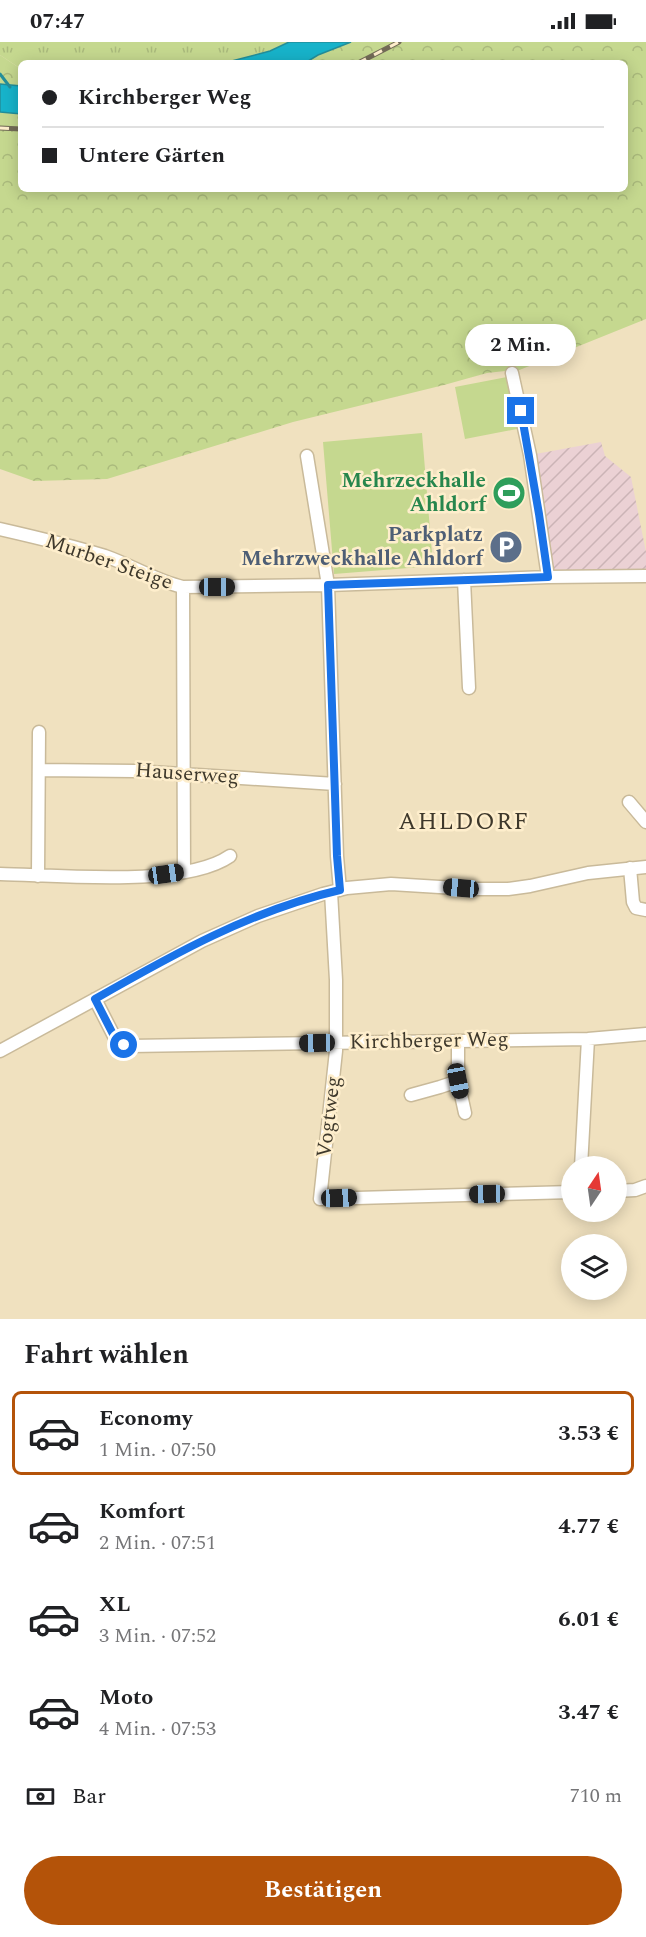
<!DOCTYPE html>
<html lang="de">
<head>
<meta charset="utf-8">
<style>
	:root { --surface:#fff; --page:#f6f6f6; --text:#202124; --muted:#757577; --line:#e0e0e0; --accent:#b45309 }
	body { margin:0; font-family:Spectral,serif; background:var(--page); color:var(--text); height:100vh; display:flex; flex-direction:column; font-size:22px; white-space:nowrap }
	* { box-sizing:border-box; margin:0 }
	p { font-size:20px; color:var(--muted) }
	.icon { flex:none; width:33px; height:33px; fill:none; stroke:currentColor; stroke-width:2; stroke-linecap:round; stroke-linejoin:round }
	.map { position:relative; height:1277px; overflow:hidden }
	.details { display:flex; flex-direction:column; background:var(--surface); flex:1 }
	.details>* { flex:none }
	.hud { position:absolute; left:18px; top:18px; width:610px; height:132px; border-radius:9px; box-shadow:0 3px 15px #0003; display:grid; align-content:center; height:132px; padding:0 24px; background:var(--surface) }
	.needle { width:39px; rotate:13deg }
	.tools { position:absolute; left:561px; top:1114px; display:grid; gap:12px }
	.tools a { display:grid; place-items:center; width:66px; height:66px; border-radius:50%; background:var(--surface); box-shadow:0 3px 15px #0003; font-size:30px }
	.end { position:absolute; width:27px; height:27px; margin:-14px; border:8px solid #1a73e8; background:#fff; box-shadow:0 0 0 3px #fff }
	.from { border-radius:50% }
	.bubble { position:absolute; height:42px; border-radius:21px; background:var(--surface); box-shadow:0 3px 15px #0003; font-size:20px; font-weight:700; line-height:42px; text-align:center }
	.car { position:absolute; width:18px; height:36px; margin:-18px -9px; border-radius:8px; box-shadow:0 0 4px 2px #0007; background:linear-gradient(#222 24%,#8ab4d8 0 40%,#222 0 76%,#8ab4d8 0 86%,#222 0) }
	.hud b { display:flex; align-items:center; gap:21px; height:57px; font-size:22px }
	.hud b+b { border-top:2px solid var(--line) }
	.hud i { width:15px; height:15px; background:var(--text) }
	ul { padding:0; list-style:none }
	li { display:flex; align-items:center; gap:18px; height:84px; margin:0 12px 9px; padding:0 12px; border:3px solid transparent; border-radius:9px }
	li div { flex:1 }
	li b { display:block; font-size:22px }
	li em { font-style:normal; font-weight:700 }
	li.active { border-color:var(--accent) }
	li>.icon { width:54px; height:54px; stroke-width:1.5 }
	h2 { padding:0 24px; font-size:27px; line-height:72px }
	.pay { display:flex; align-items:center; gap:15px; height:66px; padding:0 24px; font-size:22px }
	.pay p { margin-inline-start:auto }
	.button { display:flex; gap:12px; margin-top:auto; padding:12px 24px }
	.button a { flex:1; height:69px; border-radius:36px; background:var(--accent); color:#fff; font-size:24px; font-weight:700; line-height:69px; text-align:center }
	.status { display:flex; justify-content:space-between; align-items:center; height:42px; padding:0 30px; background:var(--surface); direction:ltr }
	.status svg { height:16px; fill:currentColor }
	.map>svg:first-child { display:block }
	.industrial { fill:url(#industrial-furrows) }
	.grass { fill:url(#grass-tufts) }
	.forest { fill:url(#forest-crowns) }
	.park { fill:#c5d88f }
	.water { fill:#17b3ca; stroke:#238e9a; stroke-width:1.5 }
	.lines { fill:none; stroke-linecap:round; stroke-linejoin:round }
	.stream { stroke:#238e9a; stroke-width:3 }
	.minor-casing { stroke:#c9ba9a; stroke-width:15 }
	.minor { stroke:#fff; stroke-width:12 }
	.rail-casing { stroke:#736b57; stroke-width:5 }
	.rail { stroke:#feeecc; stroke-width:3; stroke-dasharray:9; stroke-linecap:butt }
	.route { stroke:#1a73e8; stroke-width:8 }
	.labels { text-anchor:middle; dominant-baseline:central; stroke-width:5; stroke-linejoin:round; paint-order:stroke }
	.leisure-label { font-size:21px; font-weight:bold; fill:#27864d; stroke:#feeecc; text-anchor:end }
	.service-label { font-size:21px; font-weight:bold; fill:#4e5e75; stroke:#feeecc; text-anchor:end }
	.street-label { font-size:21px; fill:#3e382b; stroke:#feeecc }
	.quarter-label { font-size:24px; letter-spacing:1.5px; fill:#3e382b; stroke:#feeecc }
</style>
</head>
<body>
<div class="status"><b>07:47</b><svg viewBox="0 0 49 12"><path d="M0 12V9h3v3zM5 12V6h3v6zM10 12V3h3v9zM15 12V0h3v12zM26 1h20v11H26zM47 4h2v5h-2z"/></svg></div>
<div class="map">
<svg width="646" height="1277" viewBox="0 0 646 1277">
	<defs>
		<pattern id="industrial-furrows" width="10" height="10" patternUnits="userSpaceOnUse" patternTransform="scale(1.5)"><rect width="10" height="10" fill="#ebd1d4"/><path d="M-1 1l2-2M0 10L10 0M9 11l2-2" fill="none" stroke="#cbb4b6"/></pattern>
		<pattern id="grass-tufts" width="24" height="20" patternUnits="userSpaceOnUse" patternTransform="scale(1.5)"><rect width="24" height="20" fill="#c5d88f"/><path d="M3 7l-1-3M5 7V3M7 7l1-3M15 17l-1-3M17 17v-4M19 17l1-3" fill="none" stroke="#aaba7c"/></pattern>
		<pattern id="forest-crowns" width="20" height="18" patternUnits="userSpaceOnUse" patternTransform="scale(1.5)"><rect width="20" height="18" fill="#c5d88f"/><path d="M2 6a3 3 0 1 1 6 0M12 15a3 3 0 1 1 6 0" fill="none" stroke="#aaba7c"/></pattern>
	</defs>
	<rect width="100%" height="100%" fill="#f0e1bf"/>
	<path class="industrial" d="M 601,400 L 605,414 L 631,435 L 646,510 L 646,534 L 548,535 L 530,413 Z"/>
	<path class="grass" d="M 0,0 L 289,0 L 270,9 L 224,21 L 21,21 L 21,27 L 0,13 Z"/>
	<path class="forest" d="M 351,0 L 646,0 L 646,277 L 512,331 L 505,329 L 487,331 L 444,343 L 293,380 L 107,437 L 34,439 L 0,427 L 0,70 L 21,72 L 21,147 L 626,147 L 626,21 L 305,21 L 318,13 Z
		M 0,13 L 21,27 L 21,44 L 0,42 Z"/>
	<path class="park" d="M 507,335 L 517,387 L 465,397 L 455,345 Z
		M 422,391 L 433,524 L 334,532 L 323,400 Z"/>
	<path class="water" d="M 289,0 L 351,0 L 318,13 L 305,21 L 224,21 L 270,9 Z
		M 0,42 L 21,44 L 21,72 L 0,70 Z"/>
	<g class="lines">
		<path class="stream" d="M 0,32 L 10,45"/>
		<g class="minor-casing">
			<path id="minor" d="M 512,331 L 530,413 L 548,535
				M 307,414 L 328,543 L 337,814 L 340,848
				M 0,487 C 35,495 70,503 105,514 C 131,523 156,539 183,545 L 328,543 L 548,535 L 646,534
				M 464,538 L 469,646
				M 183,545 L 184,830
				M 39,728 L 135,729 L 335,742
				M 629,760 L 646,780
				M 630,826 L 633,860 L 636,866 L 646,868
				M 0,832 C 57,833 184,846 230,814
				M 38,834 L 39,690
				M 331,850 L 336,938 L 336,1009 L 320,1157 L 572,1150
				M 95,957 L 116,998 L 120,1001 L 130,1004 L 588,997 L 646,992
				M 458,999 L 458,1039 L 465,1071
				M 0,1009 L 202,899 L 258,874 L 323,852 L 347,846 L 391,842 L 472,847 L 508,847 L 530,844 L 588,831 L 646,825
				M 411,1053 L 440,1045 L 458,1039
				M 581,1125 L 588,997
				M 616,1149 L 635,1148 L 646,1144"/>
		</g>
		<use href="#minor" class="minor"/>
		<g class="rail-casing">
			<path id="rail" d="M 358,21 L 399,0
				M 0,86 L 21,87"/>
		</g>
		<use href="#rail" class="rail"/>
	</g>
	<g class="lines">
		<path class="route" d="M 124,1003 L 116,998 L 95,957 C 172,913 252,868 340,848 L 337,814 L 328,543 L 548,535 L 539,472 L 521,369"/>
	</g>
	<defs>
		<g id="stadium-disc" transform="scale(1.725)"><circle r="9.5" fill="#2e9e5b" stroke="#feeecc"/><path d="M0-5a6.5 5 0 1 0 0 10a6.5 5 0 1 0 0-10ZM-3.5-1.8h7v3.6h-7Z" fill="#fff"/></g>
		<g id="parking-disc" transform="scale(1.725)"><circle r="9.5" fill="#5c6f8a" stroke="#feeecc"/><path d="M-3.5-5.5H1a3.5 3.5 0 0 1 0 7H-1V5.5H-3.5ZM-1-3.4V-.6H.8a1.4 1.4 0 0 0 0-2.8Z" fill="#fff"/></g>
	</defs>
	<g fill-rule="evenodd">
		<use href="#stadium-disc" x="509" y="451"/>
		<use href="#parking-disc" x="506" y="505"/>
	</g>
	<g class="labels">
		<g class="leisure-label">
			<text x="486" y="439">Mehrzeckhalle<tspan x="486" dy="24">Ahldorf</tspan></text>
		</g>
		<g class="service-label">
			<text x="483" y="493">Parkplatz<tspan x="483" dy="24">Mehrzweckhalle Ahldorf</tspan></text>
		</g>
		<g class="street-label">
			<text transform="translate(109 520) rotate(19)">Murber Steige</text>
			<text transform="translate(187 732) rotate(4)">Hauserweg</text>
			<text transform="translate(429 999) rotate(-1)">Kirchberger Weg</text>
			<text transform="translate(329 1075) rotate(-83)">Vogtweg</text>
		</g>
		<g class="quarter-label">
			<text x="464" y="780">AHLDORF</text>
		</g>
	</g>
</svg>
<div class="tools">
<a><svg class="needle" viewBox="-14 -14 28 28"><path d="M0-13l5 13h-10z" fill="#e53935"/><path d="M0 13l5-13h-10z" fill="#757577"/></svg></a>
<a><svg class="icon" aria-label="layers" viewBox="0 0 24 24"><path d="M12 4l9 5-9 5-9-5zM3 14l9 5 9-5"/></svg></a>
</div>
<i class="end from" style="left:124px;top:1003px"></i>
<i class="end" style="left:521px;top:369px"></i>
<div class="bubble" style="left:465px;top:282px;width:111px">2 Min.</div>
<i class="car" style="left:217px;top:545px;rotate:90deg"></i>
<i class="car" style="left:166px;top:832px;rotate:82deg"></i>
<i class="car" style="left:461px;top:846px;rotate:275deg"></i>
<i class="car" style="left:317px;top:1001px;rotate:269deg"></i>
<i class="car" style="left:458px;top:1039px;rotate:169deg"></i>
<i class="car" style="left:487px;top:1152px;rotate:269deg"></i>
<i class="car" style="left:339px;top:1156px;rotate:88deg"></i>
<div class="hud">
<b><i class="from"></i>Kirchberger Weg</b>
<b><i></i>Untere Gärten</b>
</div>
</div>
<section class="details">
<h2>Fahrt wählen</h2>
<ul>
<li class="active"><svg class="icon" aria-label="car" viewBox="0 0 24 24"><path d="M5 17H2v-5l4-1 3-4h7l3 4 3 1v5h-3M9 17h6M6 11h13"/><circle cx="7" cy="17" r="2"/><circle cx="17" cy="17" r="2"/></svg><div><b>Economy</b><p>1 Min. · 07:50</p></div><em>3.53 €</em></li>
<li><svg class="icon" aria-label="car" viewBox="0 0 24 24"><path d="M5 17H2v-5l4-1 3-4h7l3 4 3 1v5h-3M9 17h6M6 11h13"/><circle cx="7" cy="17" r="2"/><circle cx="17" cy="17" r="2"/></svg><div><b>Komfort</b><p>2 Min. · 07:51</p></div><em>4.77 €</em></li>
<li><svg class="icon" aria-label="car" viewBox="0 0 24 24"><path d="M5 17H2v-5l4-1 3-4h7l3 4 3 1v5h-3M9 17h6M6 11h13"/><circle cx="7" cy="17" r="2"/><circle cx="17" cy="17" r="2"/></svg><div><b>XL</b><p>3 Min. · 07:52</p></div><em>6.01 €</em></li>
<li><svg class="icon" aria-label="car" viewBox="0 0 24 24"><path d="M5 17H2v-5l4-1 3-4h7l3 4 3 1v5h-3M9 17h6M6 11h13"/><circle cx="7" cy="17" r="2"/><circle cx="17" cy="17" r="2"/></svg><div><b>Moto</b><p>4 Min. · 07:53</p></div><em>3.47 €</em></li>
</ul>
<div class="pay"><svg class="icon" aria-label="cash" viewBox="0 0 24 24"><path d="M3 7h18v10H3z"/><circle cx="12" cy="12" r="2"/></svg>Bar<p>710 m</p></div>
<div class="button"><a>Bestätigen</a></div>
</section>
</body>
</html>
